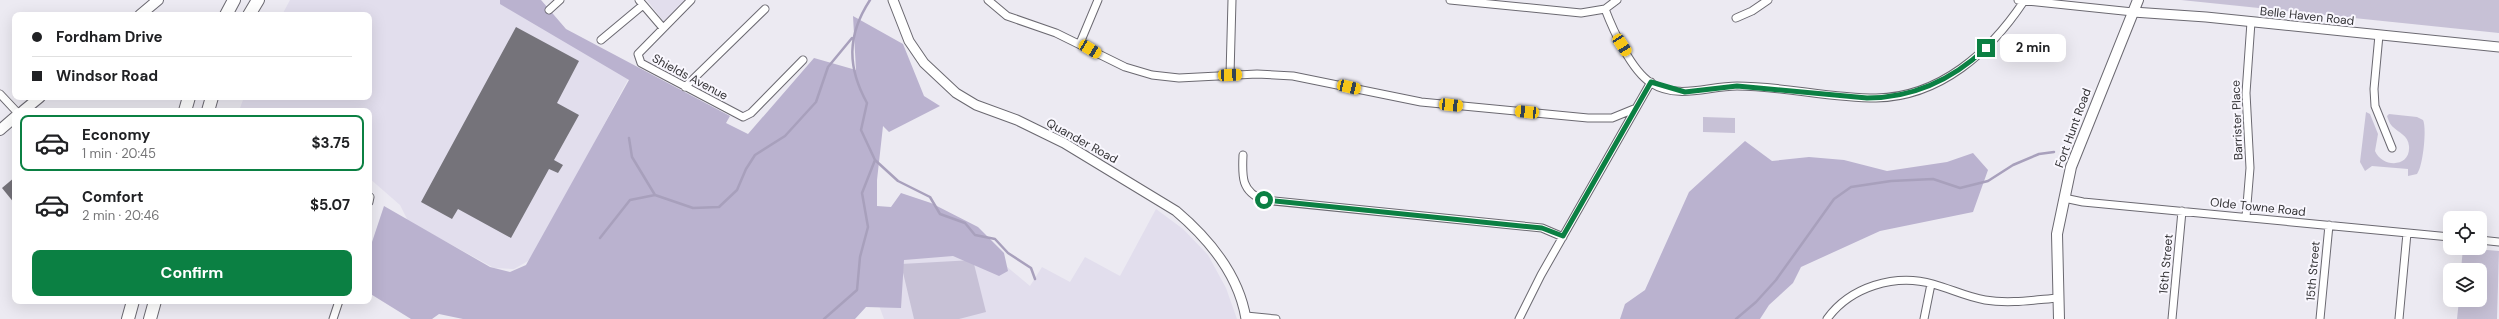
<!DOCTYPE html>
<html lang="en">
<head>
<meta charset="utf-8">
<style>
	:root { --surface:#fff; --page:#f2f2f2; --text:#202124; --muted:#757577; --line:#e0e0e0; --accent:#0b8043 }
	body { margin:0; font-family:"DM Sans",sans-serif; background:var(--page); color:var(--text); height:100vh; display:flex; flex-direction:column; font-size:15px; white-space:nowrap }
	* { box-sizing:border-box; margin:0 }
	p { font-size:13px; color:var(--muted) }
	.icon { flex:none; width:22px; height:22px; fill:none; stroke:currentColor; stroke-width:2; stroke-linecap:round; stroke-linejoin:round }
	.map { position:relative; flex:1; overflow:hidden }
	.drawer { position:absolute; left:12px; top:108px; width:360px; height:196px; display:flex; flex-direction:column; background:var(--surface); border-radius:8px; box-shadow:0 4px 16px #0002 }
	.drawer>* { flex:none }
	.top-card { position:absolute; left:12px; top:12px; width:360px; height:88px; border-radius:8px; box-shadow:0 4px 16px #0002; display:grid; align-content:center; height:88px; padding:0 20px; background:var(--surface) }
	.controls { position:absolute; left:2443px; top:211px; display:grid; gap:8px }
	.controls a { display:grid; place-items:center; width:44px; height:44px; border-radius:8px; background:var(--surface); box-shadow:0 4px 16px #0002; font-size:20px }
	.end { position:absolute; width:18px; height:18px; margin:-9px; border:5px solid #0b8043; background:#fff; box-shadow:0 0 0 2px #fff }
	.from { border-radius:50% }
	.bubble { position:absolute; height:28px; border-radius:8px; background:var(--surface); box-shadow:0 4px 16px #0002; font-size:13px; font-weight:700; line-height:28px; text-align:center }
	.car { position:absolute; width:12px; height:24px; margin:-12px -6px; border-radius:5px; box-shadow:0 0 3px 1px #0007; background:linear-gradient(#f5c518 24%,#345 0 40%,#f5c518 0 76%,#345 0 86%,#f5c518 0) }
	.top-card b { display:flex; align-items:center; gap:14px; height:38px; font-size:15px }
	.top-card b+b { border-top:1px solid var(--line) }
	.top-card i { width:10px; height:10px; background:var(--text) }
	ul { padding:7px 0 0; list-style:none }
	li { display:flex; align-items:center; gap:12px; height:56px; margin:0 8px 6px; padding:0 12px; border:2px solid transparent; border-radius:8px }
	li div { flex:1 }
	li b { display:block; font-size:15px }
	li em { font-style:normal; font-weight:700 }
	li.current { border-color:var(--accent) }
	li>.icon { width:36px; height:36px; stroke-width:1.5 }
	.primary-button { display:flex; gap:8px; margin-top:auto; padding:8px 20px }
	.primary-button a { flex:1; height:46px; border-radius:8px; background:var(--accent); color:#fff; font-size:16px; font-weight:700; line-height:46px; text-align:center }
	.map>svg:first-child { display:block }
	.built { fill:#e2deed }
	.green { fill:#c7c1d6 }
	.forest { fill:#bab2cf }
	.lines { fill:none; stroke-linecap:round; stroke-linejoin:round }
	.stream { stroke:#a8a0bc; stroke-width:2.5 }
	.building { fill:#75737a }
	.minor-casing { stroke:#6b6971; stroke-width:9 }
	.tertiary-casing { stroke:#6b6971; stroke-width:11 }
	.secondary-casing { stroke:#6b6971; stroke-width:12 }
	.trunk-casing { stroke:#6b6971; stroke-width:14 }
	.minor { stroke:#fff; stroke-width:7 }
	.tertiary { stroke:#fff; stroke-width:9 }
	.secondary { stroke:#fff; stroke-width:10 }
	.trunk { stroke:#fff; stroke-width:12 }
	.route { stroke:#0b8043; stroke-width:5 }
	.labels { text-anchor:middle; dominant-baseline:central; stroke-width:4; stroke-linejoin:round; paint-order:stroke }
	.street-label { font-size:12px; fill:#333235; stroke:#f9f7fe }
</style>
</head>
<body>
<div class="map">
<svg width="2499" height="319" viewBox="0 0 2499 319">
	<rect width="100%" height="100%" fill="#eceaf2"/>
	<path class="built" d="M 290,0 L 541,0 L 569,33 L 634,68 L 540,245 L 528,261 L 514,269 L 494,268 L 408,221 L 400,205 L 369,178 L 369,111 L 239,111 L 244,97 L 369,97 L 369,15 L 282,15 Z
		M 647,0 L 686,0 L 664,22 Z
		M 1156,209 L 1183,229 L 1208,255 L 1226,288 L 1237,319 L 884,319 L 865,268 L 946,216 L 1030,286 L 1042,267 L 1070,282 L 1085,257 L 1120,276 Z"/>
	<path class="green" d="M 2181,0 L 2499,0 L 2499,33 Z
		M 2366,112 L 2370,114 L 2378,134 L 2375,151 C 2382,168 2411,168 2409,146 C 2408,135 2399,133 2393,127 C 2390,125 2388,119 2387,116 L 2389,114 L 2417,117 L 2423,120 C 2427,128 2423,167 2417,174 L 2408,176 L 2408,169 L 2372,166 L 2365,171 L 2360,162 Z
		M 1703,117 L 1735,118 L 1735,133 L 1703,132 Z
		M 2463,248 L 2499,251 L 2497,319 L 2457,319 L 2459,300 L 2480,300 L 2480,270 L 2461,270 Z
		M 973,260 L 986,312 L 959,319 L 914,319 L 901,264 Z"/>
	<path class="forest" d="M 500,0 L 541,0 L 566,29 L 730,116 L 726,123 L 748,134 L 814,58 L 856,70 L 853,16 L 903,44 L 924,96 L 940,106 L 889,132 L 883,126 L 877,180 L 877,206 L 891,207 L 901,193 L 931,203 L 978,227 L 1004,253 L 1008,271 L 999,276 L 953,256 L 904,260 L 901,308 L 866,307 L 855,319 L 463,319 L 439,314 L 432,319 L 411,319 L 369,293 L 369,251 L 384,206 L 490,267 L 510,272 L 526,265 L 629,80 L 500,4 Z
		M 1745,141 L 1772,161 L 1809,157 L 1844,160 L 1887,171 L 1947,162 L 1973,153 L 1988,170 L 1973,212 L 1880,231 L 1801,267 L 1793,283 L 1769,305 L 1760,319 L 1620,319 L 1625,304 L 1645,290 L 1689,192 Z"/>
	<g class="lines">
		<path class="stream" d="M 629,138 L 632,157 L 655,195 L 693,208 L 719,207 L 737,190 L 746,169 L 755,155 L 785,136 L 816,102 L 828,67 L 852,38
			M 875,160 L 898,181 L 930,197 L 940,214 L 965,223 L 975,235 L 995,239 L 1008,253 L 1031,268 L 1035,279
			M 600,238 L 630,200 L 655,195
			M 824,319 L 857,290 L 860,257 L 868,227 L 862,193 L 875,160 L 861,130 L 867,103 C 847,67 847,35 870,0
			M 1736,319 L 1756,302 L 1776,280 L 1834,199 L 1851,187 L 1891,181 L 1933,179 L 1960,188 L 1988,181 L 2013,165 L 2039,154 L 2054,152"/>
	</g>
	<path class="building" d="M 516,27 L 579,61 L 557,103 L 579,115 L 554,160 L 563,165 L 558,173 L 549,169 L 511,238 L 458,209 L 452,219 L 421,202 Z
		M 15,177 L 15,204 L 2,188 Z"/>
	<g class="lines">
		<g class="minor-casing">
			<path id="minor" d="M 639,0 L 663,28
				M 691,0 L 638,54 L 641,63 L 743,117 L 751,113 L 803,60
				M 988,0 L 1007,16 L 1056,33 L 1125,67 L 1152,75 L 1179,78 L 1257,74 L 1293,76 L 1421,102 L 1588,118 L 1612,118 L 1634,109
				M 1450,0 L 1581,13 L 1605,9 L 1617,0
				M 2018,0 L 2133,12
				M 1605,9 C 1613,30 1631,70 1651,83 C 1678,100 1708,86 1737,86 C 1783,86 1829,98 1876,98 C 1940,97 1990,52 2024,1
				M 549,10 L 560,0
				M 1736,18 L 1752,11 L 1768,0
				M 2379,35 L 2374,89 L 2375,106 L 2392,148
				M 601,40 L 643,5
				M 1080,43 L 1098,0
				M 1230,75 L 1232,0
				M 685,87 L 765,9
				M 0,94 L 16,111
				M 1243,155 C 1242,176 1241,192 1264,200 L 1542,228 L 1563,237
				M 2064,198 L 2083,202 L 2450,237
				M 369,202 L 370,197
				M 2246,217 L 2250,168 L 2246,93 L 2251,22
				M 2480,240 L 2499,242
				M 1246,316 L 1276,319
				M 333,319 L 339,301
				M 1519,319 L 1541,275 L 1651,82
				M 1827,319 C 1850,287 1895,273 1933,284 C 1951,289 1967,297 1985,300 C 2009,304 2034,300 2058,298
				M 1924,319 L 1931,284
				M 2172,319 L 2182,211
				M 2320,319 L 2329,225
				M 2399,319 L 2407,233"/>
		</g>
		<g class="tertiary-casing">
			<path id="tertiary" d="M 893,0 L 909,41 L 924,63 L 956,93 L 976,105 L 1017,120 L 1064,143 L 1176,211 C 1209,239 1239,275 1246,319
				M 2133,12 L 2206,17 L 2499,47"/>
		</g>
		<g class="secondary-casing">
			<path id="secondary" d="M 140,15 L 158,0
				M 23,111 L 40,97
				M 0,130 L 15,117
				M 2059,319 L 2057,234 L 2071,167 L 2138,0"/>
		</g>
		<g class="trunk-casing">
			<path id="trunk" d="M 226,15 L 234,0
				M 249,15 L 258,0
				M 185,111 L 189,97
				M 208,111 L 212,97
				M 128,319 L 133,301
				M 150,319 L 155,301"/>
		</g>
		<use href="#minor" class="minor"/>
		<use href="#tertiary" class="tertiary"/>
		<use href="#secondary" class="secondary"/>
		<use href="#trunk" class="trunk"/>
	</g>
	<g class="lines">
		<path class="route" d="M 1264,200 L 1542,228 L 1563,236 L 1651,82 L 1685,92 L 1737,86 L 1867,98 C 1914,98 1952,80 1986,48"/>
	</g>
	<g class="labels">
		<g class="street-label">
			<text transform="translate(2307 16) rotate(6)">Belle Haven Road</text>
			<text transform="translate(690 77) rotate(28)">Shields Avenue</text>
			<text transform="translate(2237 120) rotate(-92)">Barrister Place</text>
			<text transform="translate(2073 128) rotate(-70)">Fort Hunt Road</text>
			<text transform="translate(1082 141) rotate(29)">Quander Road</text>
			<text transform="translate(2258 207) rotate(6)">Olde Towne Road</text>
			<text transform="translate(2166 264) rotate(-85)">16th Street</text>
			<text transform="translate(2313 271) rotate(-85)">15th Street</text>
		</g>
	</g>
</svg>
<div class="controls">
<a><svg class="icon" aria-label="locate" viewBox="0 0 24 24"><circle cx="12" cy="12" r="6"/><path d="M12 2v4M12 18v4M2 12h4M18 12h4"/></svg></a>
<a><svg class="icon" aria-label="layers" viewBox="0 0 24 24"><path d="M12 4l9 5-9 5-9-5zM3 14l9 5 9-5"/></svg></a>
</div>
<i class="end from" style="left:1264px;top:200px"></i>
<i class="end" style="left:1986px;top:48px"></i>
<div class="bubble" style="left:2000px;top:34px;width:66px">2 min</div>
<i class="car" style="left:1622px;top:45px;rotate:147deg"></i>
<i class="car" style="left:1090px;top:49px;rotate:121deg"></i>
<i class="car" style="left:1230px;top:75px;rotate:88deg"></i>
<i class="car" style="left:1349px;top:87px;rotate:103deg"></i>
<i class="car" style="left:1451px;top:105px;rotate:96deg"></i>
<i class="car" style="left:1527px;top:112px;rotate:276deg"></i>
<div class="top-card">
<b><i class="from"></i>Fordham Drive</b>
<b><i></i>Windsor Road</b>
</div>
<section class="drawer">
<ul>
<li class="current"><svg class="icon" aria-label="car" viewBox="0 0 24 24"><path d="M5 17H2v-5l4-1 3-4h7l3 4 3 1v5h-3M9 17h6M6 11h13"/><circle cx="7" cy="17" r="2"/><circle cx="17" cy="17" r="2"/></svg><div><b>Economy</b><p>1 min · 20:45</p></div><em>$3.75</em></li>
<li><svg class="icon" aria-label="car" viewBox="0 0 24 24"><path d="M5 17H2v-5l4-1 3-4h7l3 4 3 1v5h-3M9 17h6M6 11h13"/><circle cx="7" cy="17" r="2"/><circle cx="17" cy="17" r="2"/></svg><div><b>Comfort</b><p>2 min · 20:46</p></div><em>$5.07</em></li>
</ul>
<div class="primary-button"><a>Confirm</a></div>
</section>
</div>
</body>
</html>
